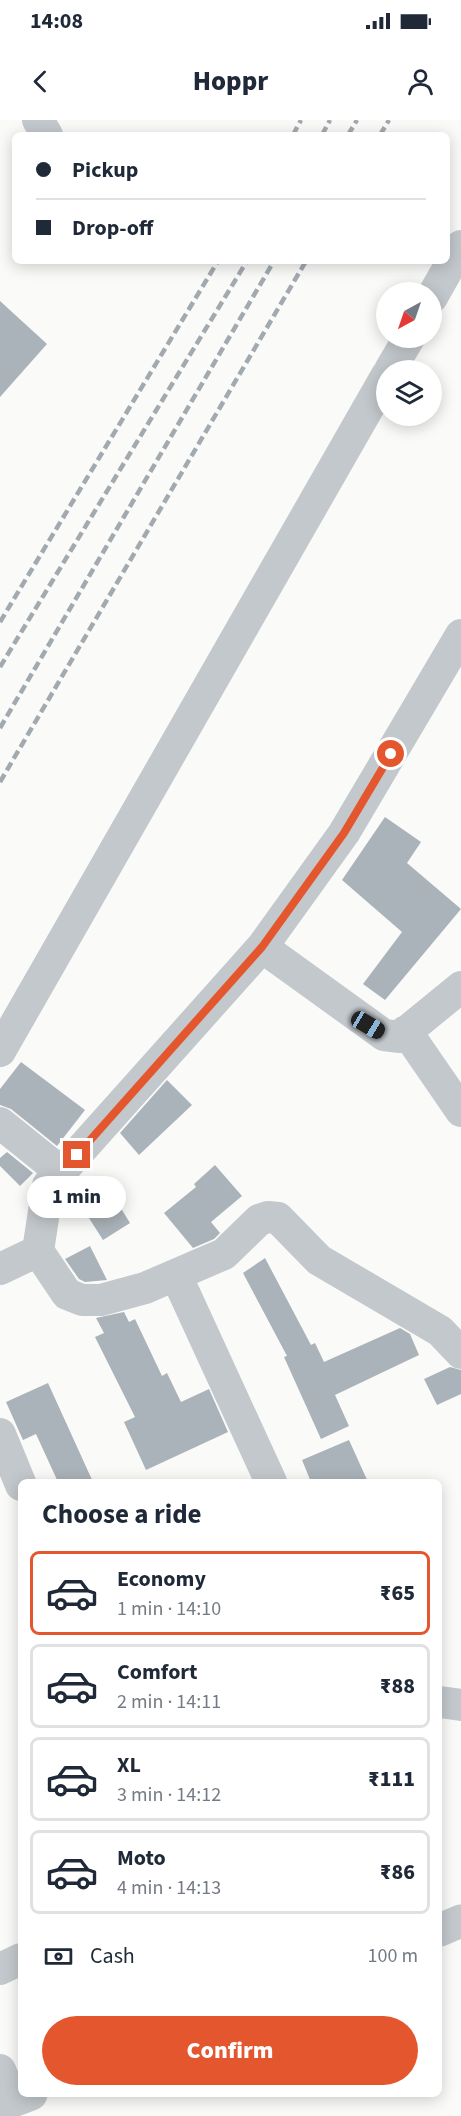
<!DOCTYPE html>
<html lang="en">
<head>
<meta charset="utf-8">
<style>
	:root { --surface:#fff; --page:#f2f2f3; --text:#1f2937; --muted:#747a83; --line:#e0e1e3; --accent:#e4572e }
	body { margin:0; font-family:"Source Sans 3",sans-serif; background:var(--page); color:var(--text); height:100vh; display:flex; flex-direction:column; font-size:22px; white-space:nowrap }
	* { box-sizing:border-box; margin:0 }
	p { font-size:20px; color:var(--muted) }
	.icon { flex:none; width:33px; height:33px; fill:none; stroke:currentColor; stroke-width:2; stroke-linecap:round; stroke-linejoin:round }
	.map { position:relative; flex:1; overflow:hidden }
	.side { position:absolute; left:18px; top:1359px; width:424px; height:618px; display:flex; flex-direction:column; background:var(--surface); border-radius:9px; box-shadow:0 3px 15px #0003 }
	.side>* { flex:none }
	.banner { position:absolute; left:12px; top:12px; width:438px; height:132px; border-radius:9px; box-shadow:0 3px 15px #0003; display:grid; align-content:center; height:132px; padding:0 24px; background:var(--surface) }
	.needle { width:39px; rotate:220deg }
	.fabs { position:absolute; left:376px; top:162px; display:grid; gap:12px }
	.fabs a { display:grid; place-items:center; width:66px; height:66px; border-radius:50%; background:var(--surface); box-shadow:0 3px 15px #0003; font-size:30px }
	.end { position:absolute; width:27px; height:27px; margin:-14px; border:8px solid #e4572e; background:#fff; box-shadow:0 0 0 3px #fff }
	.from { border-radius:50% }
	.bubble { position:absolute; height:42px; border-radius:21px; background:var(--surface); box-shadow:0 3px 15px #0003; font-size:20px; font-weight:800; line-height:42px; text-align:center }
	.car { position:absolute; width:18px; height:36px; margin:-18px -9px; border-radius:8px; box-shadow:0 0 4px 2px #0007; background:linear-gradient(#222 24%,#8ab4d8 0 40%,#222 0 76%,#8ab4d8 0 86%,#222 0) }
	.banner b { display:flex; align-items:center; gap:21px; height:57px; font-size:22px }
	.banner b+b { border-top:2px solid var(--line) }
	.banner i { width:15px; height:15px; background:var(--text) }
	ul { padding:0; list-style:none }
	li { display:flex; align-items:center; gap:18px; height:84px; margin:0 12px 9px; padding:0 12px; border:3px solid var(--line); border-radius:9px }
	li div { flex:1 }
	li b { display:block; font-size:22px }
	li em { font-style:normal; font-weight:800 }
	li.on { border-color:var(--accent) }
	li>.icon { width:54px; height:54px; stroke-width:1.5 }
	h2 { padding:0 24px; font-size:27px; line-height:72px }
	.pay { display:flex; align-items:center; gap:15px; height:66px; padding:0 24px; font-size:22px }
	.pay p { margin-inline-start:auto }
	.cta { display:flex; gap:12px; margin-top:auto; padding:12px 24px }
	.cta a { flex:1; height:69px; border-radius:36px; background:var(--accent); color:#fff; font-size:24px; font-weight:800; line-height:69px; text-align:center }
	.status { display:flex; justify-content:space-between; align-items:center; height:42px; padding:0 30px; background:var(--surface); direction:ltr }
	.status svg { height:16px; fill:currentColor }
	header { display:flex; justify-content:space-between; align-items:center; height:78px; padding:0 24px; background:var(--surface); font-size:27px; font-weight:800 }
	.map>svg:first-child { display:block }
	.building { fill:#aab3b9 }
	.lines { fill:none; stroke-linecap:round; stroke-linejoin:round }
	.minor { stroke:#c3c8cc; stroke-width:32 }
	.tertiary { stroke:#c3c8cc; stroke-width:33 }
	.rail { stroke:#a2aab0; stroke-width:4.5; stroke-dasharray:9 4.5; stroke-linecap:butt }
	.route { stroke:#e4572e; stroke-width:8 }
</style>
</head>
<body>
<div class="status"><b>14:08</b><svg viewBox="0 0 49 12"><path d="M0 12V9h3v3zM5 12V6h3v6zM10 12V3h3v9zM15 12V0h3v12zM26 1h20v11H26zM47 4h2v5h-2z"/></svg></div>
<header><svg class="icon" aria-label="back" viewBox="0 0 24 24"><path d="M15 5l-7 7 7 7"/></svg>Hoppr<svg class="icon" aria-label="person" viewBox="0 0 24 24"><circle cx="12" cy="8" r="4"/><path d="M4 21q1-7 8-7t8 7"/></svg></header>
<div class="map">
<svg width="461" height="1996" viewBox="0 0 461 1996">
	<rect width="100%" height="100%" fill="#fafaf8"/>
	<path class="building" d="M 0,181 L 47,224 L 0,277 Z
		M 385,697 L 421,722 L 407,743 L 461,789 L 385,880 L 363,864 L 402,812 L 342,760 Z
		M 21,942 L 85,990 L 57,1026 L 11,989 L 0,985 L 0,969 Z
		M 167,960 L 192,985 L 139,1035 L 120,1013 Z
		M 7,1032 L 33,1053 L 20,1066 L 0,1046 L 0,1038 Z
		M 215,1045 L 242,1076 L 211,1102 L 220,1113 L 214,1119 L 193,1128 L 164,1093 L 196,1067 L 194,1064 Z
		M 101,1056 L 130,1103 L 103,1120 L 73,1073 Z
		M 90,1126 L 107,1160 L 85,1162 L 79,1159 L 65,1139 Z
		M 265,1138 L 311,1225 L 315,1223 L 324,1242 L 400,1208 L 410,1214 L 419,1235 L 335,1275 L 349,1306 L 321,1319 L 284,1237 L 287,1236 L 243,1153 Z
		M 124,1192 L 129,1202 L 135,1199 L 162,1256 L 167,1253 L 181,1282 L 209,1269 L 228,1312 L 146,1350 L 124,1302 L 135,1297 L 95,1217 L 104,1213 L 96,1198 Z
		M 450,1247 L 461,1250 L 461,1274 L 437,1285 L 424,1259 Z
		M 48,1263 L 93,1362 L 58,1362 L 36,1314 L 23,1320 L 6,1282 Z
		M 349,1320 L 368,1362 L 311,1362 L 302,1340 Z"/>
	<g class="lines">
		<path class="minor" d="M 38,0 L 47,15
			M 432,177 L 461,126
			M 390,250 L 409,218
			M 262,827 L 384,915 L 400,917 L 461,867
			M 406,911 L 461,991
			M 0,931 L 387,255
			M 0,1003 L 61,1052 L 262,827 L 344,713 L 461,515
			M 38,1131 L 67,1174 L 82,1180 L 101,1180 L 145,1168 L 224,1134 L 259,1100 L 268,1097 L 278,1098 L 319,1140 L 440,1211 L 461,1233
			M 0,1149 L 38,1131 L 48,1065 L 61,1052
			M 176,1155 L 271,1362
			M 0,1314 L 21,1365
			M 440,1582 L 461,1585
			M 0,1849 L 21,1839
			M 0,1950 L 13,1981"/>
		<path class="tertiary" d="M 440,1810 L 461,1801
			M 0,1986 L 31,1974"/>
		<path class="rail" d="M 293,15 L 301,0
			M 322,15 L 330,0
			M 348,15 L 357,0
			M 380,15 L 389,0
			M 0,502 L 218,141
			M 0,547 L 247,141
			M 0,608 L 274,141
			M 0,662 L 306,141"/>
	</g>
	<g class="lines">
		<path class="route" d="M 77,1035 L 262,827 L 344,713 L 391,634"/>
	</g>
</svg>
<div class="fabs">
<a><svg class="needle" viewBox="-14 -14 28 28"><path d="M0-13l5 13h-10z" fill="#e53935"/><path d="M0 13l5-13h-10z" fill="#747a83"/></svg></a>
<a><svg class="icon" aria-label="layers" viewBox="0 0 24 24"><path d="M12 4l9 5-9 5-9-5zM3 14l9 5 9-5"/></svg></a>
</div>
<i class="end from" style="left:391px;top:634px"></i>
<i class="end" style="left:77px;top:1035px"></i>
<div class="bubble" style="left:27px;top:1056px;width:99px">1 min</div>
<i class="car" style="left:368px;top:905px;rotate:121deg"></i>
<div class="banner">
<b><i class="from"></i>Pickup</b>
<b><i></i>Drop-off</b>
</div>
<section class="side">
<h2>Choose a ride</h2>
<ul>
<li class="on"><svg class="icon" aria-label="car" viewBox="0 0 24 24"><path d="M5 17H2v-5l4-1 3-4h7l3 4 3 1v5h-3M9 17h6M6 11h13"/><circle cx="7" cy="17" r="2"/><circle cx="17" cy="17" r="2"/></svg><div><b>Economy</b><p>1 min · 14:10</p></div><em>₹65</em></li>
<li><svg class="icon" aria-label="car" viewBox="0 0 24 24"><path d="M5 17H2v-5l4-1 3-4h7l3 4 3 1v5h-3M9 17h6M6 11h13"/><circle cx="7" cy="17" r="2"/><circle cx="17" cy="17" r="2"/></svg><div><b>Comfort</b><p>2 min · 14:11</p></div><em>₹88</em></li>
<li><svg class="icon" aria-label="car" viewBox="0 0 24 24"><path d="M5 17H2v-5l4-1 3-4h7l3 4 3 1v5h-3M9 17h6M6 11h13"/><circle cx="7" cy="17" r="2"/><circle cx="17" cy="17" r="2"/></svg><div><b>XL</b><p>3 min · 14:12</p></div><em>₹111</em></li>
<li><svg class="icon" aria-label="car" viewBox="0 0 24 24"><path d="M5 17H2v-5l4-1 3-4h7l3 4 3 1v5h-3M9 17h6M6 11h13"/><circle cx="7" cy="17" r="2"/><circle cx="17" cy="17" r="2"/></svg><div><b>Moto</b><p>4 min · 14:13</p></div><em>₹86</em></li>
</ul>
<div class="pay"><svg class="icon" aria-label="cash" viewBox="0 0 24 24"><path d="M3 7h18v10H3z"/><circle cx="12" cy="12" r="2"/></svg>Cash<p>100 m</p></div>
<div class="cta"><a>Confirm</a></div>
</section>
</div>
</body>
</html>
